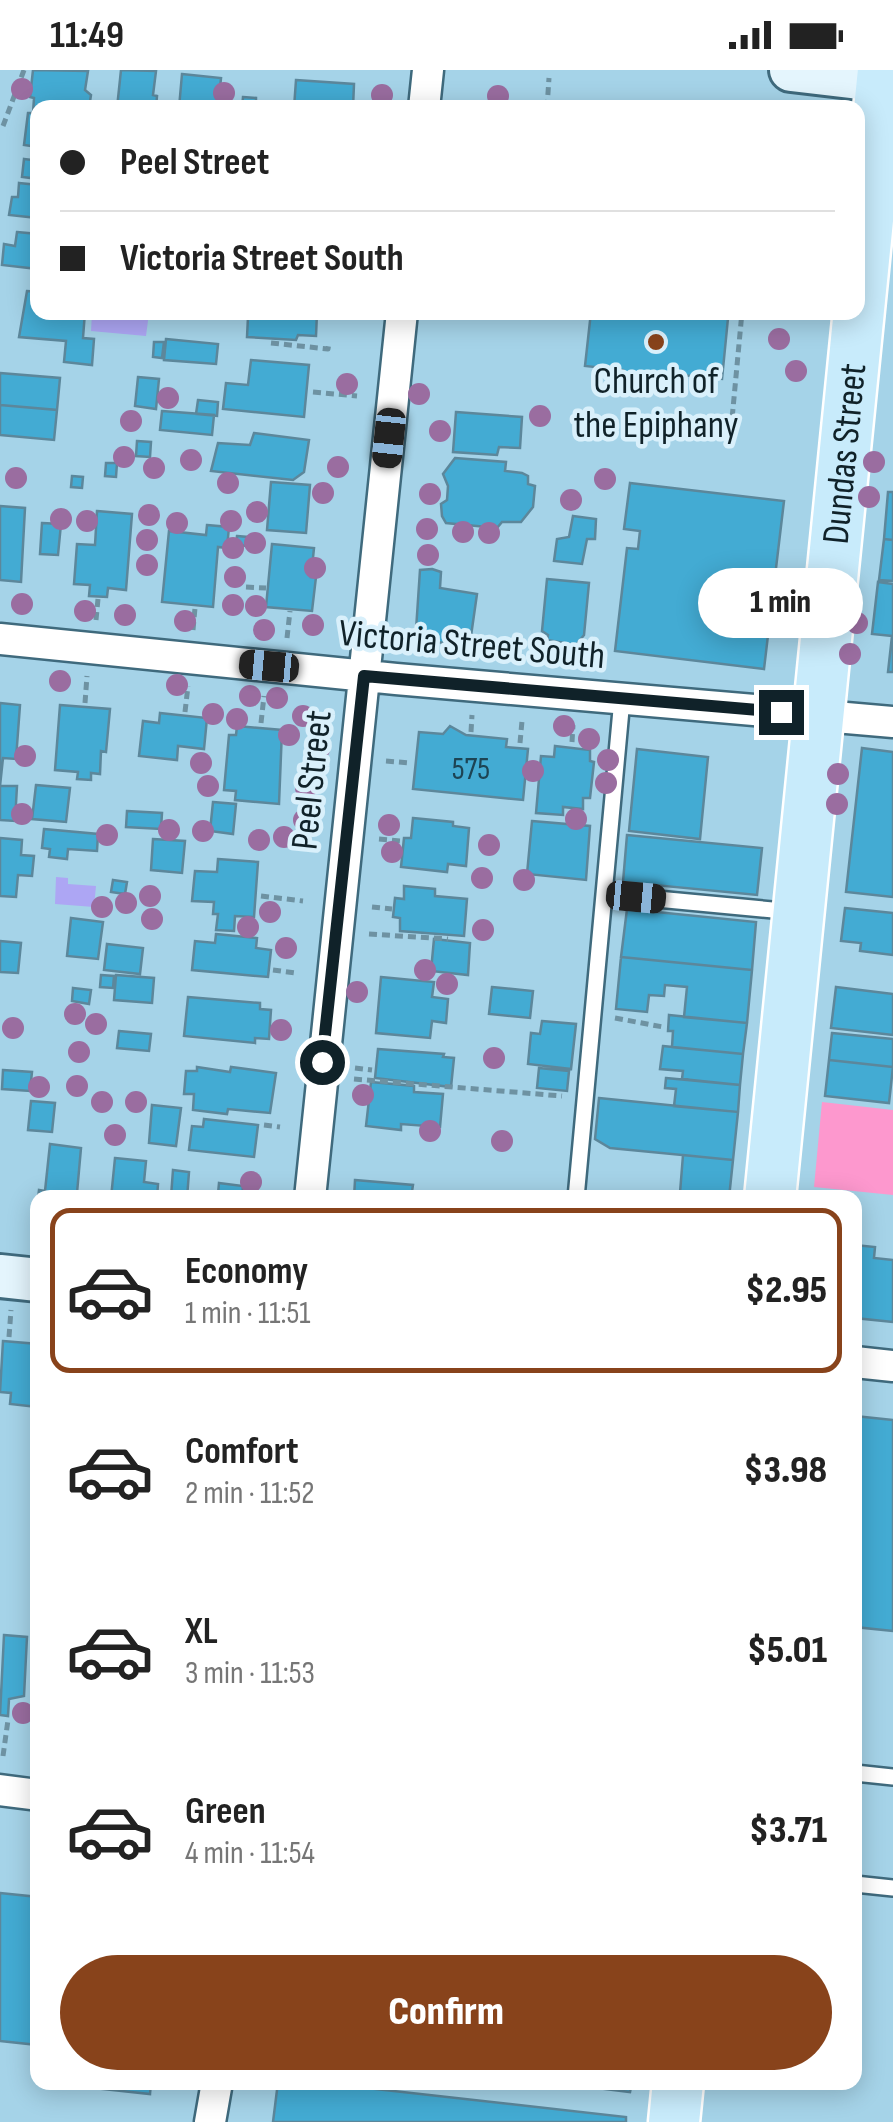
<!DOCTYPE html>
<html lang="en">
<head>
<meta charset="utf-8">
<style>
	:root { --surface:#fff; --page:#f6f6f6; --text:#222; --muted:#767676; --line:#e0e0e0; --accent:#88431b }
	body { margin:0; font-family:"Sofia Sans Condensed",sans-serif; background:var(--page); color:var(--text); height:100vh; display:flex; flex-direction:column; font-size:38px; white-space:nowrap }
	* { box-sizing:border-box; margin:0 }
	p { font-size:32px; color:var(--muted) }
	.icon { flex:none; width:55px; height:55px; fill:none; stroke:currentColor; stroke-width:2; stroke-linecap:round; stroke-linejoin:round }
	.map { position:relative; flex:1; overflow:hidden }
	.drawer { position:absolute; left:30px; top:1120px; width:832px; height:900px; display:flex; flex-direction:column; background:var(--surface); border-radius:20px; box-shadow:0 5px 25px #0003 }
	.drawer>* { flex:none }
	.hud { position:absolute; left:30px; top:30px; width:835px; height:220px; border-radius:20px; box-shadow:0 5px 25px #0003; display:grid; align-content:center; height:220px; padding:0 30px; background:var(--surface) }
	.end { position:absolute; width:45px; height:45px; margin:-22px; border:12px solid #102229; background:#fff; box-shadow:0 0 0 5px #fff }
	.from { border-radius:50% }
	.bubble { position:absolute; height:70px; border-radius:35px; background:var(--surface); box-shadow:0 5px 25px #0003; font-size:32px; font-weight:800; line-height:70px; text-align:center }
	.car { position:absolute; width:30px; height:60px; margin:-30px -15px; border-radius:12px; box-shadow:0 0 8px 2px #0007; background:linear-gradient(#222 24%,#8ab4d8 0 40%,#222 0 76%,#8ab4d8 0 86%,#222 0) }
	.hud b { display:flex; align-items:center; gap:35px; height:95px; font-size:38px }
	.hud b+b { border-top:2px solid var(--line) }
	.hud i { width:25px; height:25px; background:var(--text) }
	ul { padding:18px 0 0; list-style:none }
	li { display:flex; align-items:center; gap:30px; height:165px; margin:0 20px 15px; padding:0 10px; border:5px solid transparent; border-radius:20px }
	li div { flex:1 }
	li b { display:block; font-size:38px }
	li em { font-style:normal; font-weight:800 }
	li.on { border-color:var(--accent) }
	li>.icon { width:90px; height:90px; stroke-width:1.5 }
	.cta { display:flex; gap:20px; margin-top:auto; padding:20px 30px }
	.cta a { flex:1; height:115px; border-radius:60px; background:var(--accent); color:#fff; font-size:40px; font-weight:800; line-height:115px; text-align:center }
	.status { display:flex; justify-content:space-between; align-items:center; height:70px; padding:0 50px; background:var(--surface); direction:ltr }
	.status svg { height:28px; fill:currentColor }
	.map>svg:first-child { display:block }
	.green { fill:#fd98ce }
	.water { fill:#ada6f4 }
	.building { fill:#43abd3; stroke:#5c879b; stroke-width:2.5 }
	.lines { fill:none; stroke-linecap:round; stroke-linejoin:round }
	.lane-casing { stroke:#3f6a7d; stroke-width:20 }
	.street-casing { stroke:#3f6a7d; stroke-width:35 }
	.secondary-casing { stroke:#3f6a7d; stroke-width:48 }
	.primary-casing { stroke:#fff; stroke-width:55 }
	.path { stroke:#6e92a2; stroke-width:5; stroke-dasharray:8 5; stroke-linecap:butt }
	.lane { stroke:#fff; stroke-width:15 }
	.street { stroke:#fff; stroke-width:30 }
	.secondary { stroke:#e4f5fd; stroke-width:42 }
	.primary { stroke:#c8ebfb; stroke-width:50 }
	.tree { fill:#9a6da0 }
	.route { stroke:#102229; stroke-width:12 }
	.poi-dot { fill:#88431b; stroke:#d9f0fb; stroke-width:4 }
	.labels { text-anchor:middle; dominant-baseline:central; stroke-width:9; stroke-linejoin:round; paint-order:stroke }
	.number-label { font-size:32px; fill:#1d4454 }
	.poi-label { font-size:38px; fill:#102229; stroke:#d9f0fb }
	.street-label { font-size:38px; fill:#102229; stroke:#d9f0fb }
</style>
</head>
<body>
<div class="status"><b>11:49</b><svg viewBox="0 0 49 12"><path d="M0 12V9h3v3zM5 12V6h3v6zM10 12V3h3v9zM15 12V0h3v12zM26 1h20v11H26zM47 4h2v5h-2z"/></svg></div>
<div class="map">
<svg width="893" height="2052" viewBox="0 0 893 2052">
	<rect width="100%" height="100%" fill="#a5d3e8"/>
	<path class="green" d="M 822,1032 L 893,1040 L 893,1125 L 814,1117 Z"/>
	<path class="water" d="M 92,243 L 149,243 L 146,266 L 91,261 Z
		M 56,807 L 68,808 L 68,814 L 96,816 L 94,837 L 55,834 Z"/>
	<path class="building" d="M 33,0 L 88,1 L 85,20 L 91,25 L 89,38 L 38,38 L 38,77 L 24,75 L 28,43 L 33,43 L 34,28 L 30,27 Z
		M 121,0 L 156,1 L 153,25 L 157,26 L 156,38 L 117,38 Z
		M 182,4 L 221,8 L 218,38 L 179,38 Z
		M 296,10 L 354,14 L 353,38 L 294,38 Z
		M 243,27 L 256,28 L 256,38 L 242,38 Z
		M 24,89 L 33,90 L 31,108 L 22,107 Z
		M 19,113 L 38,115 L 38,148 L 9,145 L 12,127 L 18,127 Z
		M 17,162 L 38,164 L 38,199 L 2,195 L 4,174 L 15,176 Z
		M 27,221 L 38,222 L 38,242 L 85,242 L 83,268 L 94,269 L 92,295 L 64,292 L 66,271 L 19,267 Z
		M 255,242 L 317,243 L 316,266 L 298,265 L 296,270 L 247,267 L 248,247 L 254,247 Z
		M 591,242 L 673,242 L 728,248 L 722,309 L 641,301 L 640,312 L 622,310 L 623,300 L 585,296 Z
		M 166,269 L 218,274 L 216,294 L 164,290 Z
		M 154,272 L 164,272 L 162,288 L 153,287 Z
		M 251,290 L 309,295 L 304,347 L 223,339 L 226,313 L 248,315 Z
		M 0,303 L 60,308 L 57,340 L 0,335 Z
		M 138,307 L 159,309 L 156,339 L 135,336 Z
		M 198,330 L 218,332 L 217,346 L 196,344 Z
		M 0,335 L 57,340 L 54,370 L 0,365 Z
		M 162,341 L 214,345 L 212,365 L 160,360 Z
		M 456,342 L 522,347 L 520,378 L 499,377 L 497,385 L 453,382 Z
		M 254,363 L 309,370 L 304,402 L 293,410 L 211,401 L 218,373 L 250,375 Z
		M 137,371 L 151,372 L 150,387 L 136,386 Z
		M 455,388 L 506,392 L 505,401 L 522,403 L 528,406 L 528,414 L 535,416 L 533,437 L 521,452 L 502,452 L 497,458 L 446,453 L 442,446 L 441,434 L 447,430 L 448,416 L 443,404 Z
		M 106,393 L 117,393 L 116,407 L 105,406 Z
		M 72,406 L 83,407 L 82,418 L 71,417 Z
		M 271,412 L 310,415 L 306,463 L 267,460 Z
		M 630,413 L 784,431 L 764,599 L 615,581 L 627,478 L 638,479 L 640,461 L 624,459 Z
		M 888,422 L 893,422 L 893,470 L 884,469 Z
		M 0,436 L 25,438 L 21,512 L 0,510 Z
		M 97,441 L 132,444 L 126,520 L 108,518 L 107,527 L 89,526 L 90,515 L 74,514 L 77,474 L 95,475 Z
		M 573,446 L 596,449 L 595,469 L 587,469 L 582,494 L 554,491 L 557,469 L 569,467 Z
		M 42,453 L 61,454 L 58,485 L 40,484 Z
		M 207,455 L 229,457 L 227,478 L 218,477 L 213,537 L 162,532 L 169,461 L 206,465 Z
		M 237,466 L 248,467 L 248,476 L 236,475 Z
		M 884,469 L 893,470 L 893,511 L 879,510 Z
		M 272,474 L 314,478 L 311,507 L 316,507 L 312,541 L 266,537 Z
		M 432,499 L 441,502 L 440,518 L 477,524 L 471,566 L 457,566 L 455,574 L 436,572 L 436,566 L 416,560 L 420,500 Z
		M 547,509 L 589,513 L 584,565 L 576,575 L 547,570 L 548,565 L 542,561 Z
		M 878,512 L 893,514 L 893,602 L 888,602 L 892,566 L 872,564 Z
		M 0,633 L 20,635 L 16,689 L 3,688 L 0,716 Z
		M 60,635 L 110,639 L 106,682 L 101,681 L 100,704 L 91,703 L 91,710 L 77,709 L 78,702 L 55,700 Z
		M 160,643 L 207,648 L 204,679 L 178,676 L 177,690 L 139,686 L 143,651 L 159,653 Z
		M 237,656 L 282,660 L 279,734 L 235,730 L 236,721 L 224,720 L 229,665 L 236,665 Z
		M 450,656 L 466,665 L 507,669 L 506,677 L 528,679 L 523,730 L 413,719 L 419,662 L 443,664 Z
		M 555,676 L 590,680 L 590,691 L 594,692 L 590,728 L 583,728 L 583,739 L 563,737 L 563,745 L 536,743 L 541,686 L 554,687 Z
		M 862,678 L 893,682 L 893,827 L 846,822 Z
		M 637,679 L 708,687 L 700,769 L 629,761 Z
		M 36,715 L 70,718 L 66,752 L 32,749 Z
		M 0,716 L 17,716 L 15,751 L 0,750 Z
		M 213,732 L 236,734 L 233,764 L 210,761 Z
		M 127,741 L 162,743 L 161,759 L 126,757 Z
		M 413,748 L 453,752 L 453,756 L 469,758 L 466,796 L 448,794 L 447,802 L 401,797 L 404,768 L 411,768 Z
		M 532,751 L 590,756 L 586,810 L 527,804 Z
		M 44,759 L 98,764 L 97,781 L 68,779 L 67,789 L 49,787 L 50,779 L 42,778 Z
		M 627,765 L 762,778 L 757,825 L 623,812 Z
		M 0,768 L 22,770 L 21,785 L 34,786 L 32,806 L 18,805 L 16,827 L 0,826 Z
		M 153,769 L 185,771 L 182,803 L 151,800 Z
		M 218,789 L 258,792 L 254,847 L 235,846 L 234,861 L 216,860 L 218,844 L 213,844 L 214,832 L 192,831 L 195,801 L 217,802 Z
		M 113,810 L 127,812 L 125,824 L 111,822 Z
		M 404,816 L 435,819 L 435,826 L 467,829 L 464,866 L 400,861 L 400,848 L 393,847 L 395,828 L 404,829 Z
		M 845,838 L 893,843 L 893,885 L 860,881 L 861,873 L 841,871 Z
		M 627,839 L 756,852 L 752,900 L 621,887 Z
		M 71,848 L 103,852 L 98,889 L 67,886 Z
		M 216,864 L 257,868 L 256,878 L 271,880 L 268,907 L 192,900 L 195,871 L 215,873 Z
		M 434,869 L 470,873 L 468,905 L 431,901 Z
		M 0,871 L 21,873 L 18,903 L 0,902 Z
		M 107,874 L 143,878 L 140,904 L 104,900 Z
		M 621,887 L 752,900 L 747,953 L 684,947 L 687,917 L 665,915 L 664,926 L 649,925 L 647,942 L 616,939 Z
		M 101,905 L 114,906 L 113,918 L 100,917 Z
		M 116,905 L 154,908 L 152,933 L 114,930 Z
		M 381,907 L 434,912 L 432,927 L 448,929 L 446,953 L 432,951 L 430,968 L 376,963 Z
		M 492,917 L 533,921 L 530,948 L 489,944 Z
		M 836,917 L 893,924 L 893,965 L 831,958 Z
		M 73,918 L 91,920 L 89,934 L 72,931 Z
		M 188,927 L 260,933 L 260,939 L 271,940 L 269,969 L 255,968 L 255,973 L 184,966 Z
		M 669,945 L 747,953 L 743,984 L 672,977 L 673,961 L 668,961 Z
		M 542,951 L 576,954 L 571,999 L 528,994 L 531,963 L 540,964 Z
		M 119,961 L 151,964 L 149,981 L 117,978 Z
		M 832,963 L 893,969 L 893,997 L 829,990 Z
		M 663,976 L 743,984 L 740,1015 L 682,1009 L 683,1001 L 660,999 Z
		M 378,979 L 444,984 L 443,987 L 454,988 L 451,1017 L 375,1008 Z
		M 829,990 L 893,997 L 889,1033 L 825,1026 Z
		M 197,997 L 230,1002 L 231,997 L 276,1003 L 270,1043 L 228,1039 L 227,1044 L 193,1040 L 194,1024 L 184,1024 L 186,1001 L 197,1001 Z
		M 539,998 L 569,1001 L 567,1021 L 537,1018 Z
		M 3,1000 L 32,1002 L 30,1021 L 2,1019 Z
		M 666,1008 L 740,1015 L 738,1042 L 674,1036 L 676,1019 L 665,1018 Z
		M 371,1012 L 414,1016 L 414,1022 L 443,1024 L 440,1057 L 401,1054 L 401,1060 L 366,1056 Z
		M 599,1028 L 738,1042 L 733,1090 L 610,1078 L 595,1069 Z
		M 31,1031 L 55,1033 L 52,1062 L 28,1060 Z
		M 152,1035 L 181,1038 L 176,1076 L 149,1073 Z
		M 204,1049 L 258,1055 L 254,1087 L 189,1080 L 192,1056 L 203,1057 Z
		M 50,1074 L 81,1078 L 77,1123 L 79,1128 L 38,1128 L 39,1120 L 45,1121 Z
		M 683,1085 L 733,1090 L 729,1128 L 680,1123 Z
		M 115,1088 L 146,1091 L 144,1112 L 158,1114 L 157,1128 L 111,1128 Z
		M 173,1100 L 189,1102 L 187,1128 L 171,1127 Z
		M 355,1110 L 413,1115 L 411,1128 L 354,1128 Z
		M 219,1113 L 243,1116 L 242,1126 L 259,1128 L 194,1128 L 194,1122 L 218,1124 Z
		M 855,1175 L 875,1177 L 874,1188 L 893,1190 L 893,1252 L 855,1248 Z
		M 3,1271 L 38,1274 L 38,1337 L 10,1334 L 11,1323 L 0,1322 Z
		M 855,1346 L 893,1350 L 893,1561 L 855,1557 Z
		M 4,1565 L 27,1567 L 24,1626 L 9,1629 L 8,1646 L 0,1645 Z
		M 0,1823 L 38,1827 L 38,1975 L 0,1971 Z
		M 94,2012 L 151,2012 L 150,2024 L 93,2018 Z
		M 278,2012 L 313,2012 L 626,2047 L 626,2052 L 273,2052 Z
		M 549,2012 L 632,2012 L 630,2022 Z"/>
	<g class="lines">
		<g class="lane-casing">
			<path id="lane" d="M 604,824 L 794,842
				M 576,1128 L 622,629
				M 855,1703 L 893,1707
				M 855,1814 L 893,1818"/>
		</g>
		<g class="street-casing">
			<path id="street" d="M 424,38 L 428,0
				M 0,569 L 396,609 L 893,652
				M 310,1128 L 402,242
				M 855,1292 L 893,1296
				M 0,1720 L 38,1725
				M 210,2052 L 217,2012"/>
		</g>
		<g class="secondary-casing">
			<path id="secondary" d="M 791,0 L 893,12
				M 0,1206 L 38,1210"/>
		</g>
		<g class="primary-casing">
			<g id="primary">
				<path id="s1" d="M 770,1128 L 883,0"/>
				<path d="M 674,2052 L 678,2012"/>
			</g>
		</g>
		<path class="path" d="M 547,38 L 549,8
			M 3,56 L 24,0
			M 271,273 L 328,279 L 329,273
			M 313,322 L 357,326
			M 731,360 L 742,242
			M 246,517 L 266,518
			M 96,550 L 98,529
			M 193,560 L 195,538
			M 287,568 L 290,541
			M 85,633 L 87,606
			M 185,642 L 188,616
			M 261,653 L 264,626
			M 471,662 L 472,645
			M 572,672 L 573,655
			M 520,673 L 522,651
			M 386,691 L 411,693
			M 379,769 L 401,771
			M 261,826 L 303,831
			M 372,837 L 392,839
			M 369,864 L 448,869
			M 273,900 L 296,903
			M 615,948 L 663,957
			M 355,998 L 372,1000
			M 354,1009 L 562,1026
			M 264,1055 L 280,1057
			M 9,1267 L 11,1240
			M 3,1686 L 8,1650"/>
		<use href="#lane" class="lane"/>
		<use href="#street" class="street"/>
		<use href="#secondary" class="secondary"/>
		<use href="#primary" class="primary"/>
	</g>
	<g class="tree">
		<circle cx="22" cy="19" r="11"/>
		<circle cx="224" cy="23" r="11"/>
		<circle cx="382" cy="25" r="11"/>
		<circle cx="498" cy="26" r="11"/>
		<circle cx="779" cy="269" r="11"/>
		<circle cx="796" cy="301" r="11"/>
		<circle cx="347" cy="314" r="11"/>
		<circle cx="419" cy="324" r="11"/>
		<circle cx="168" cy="328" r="11"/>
		<circle cx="540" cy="346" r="11"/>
		<circle cx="131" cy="351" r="11"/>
		<circle cx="440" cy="361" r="11"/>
		<circle cx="124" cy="387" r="11"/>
		<circle cx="191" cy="390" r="11"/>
		<circle cx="874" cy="392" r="11"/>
		<circle cx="338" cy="397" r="11"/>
		<circle cx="154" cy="398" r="11"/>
		<circle cx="16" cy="408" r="11"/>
		<circle cx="605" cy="409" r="11"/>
		<circle cx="228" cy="413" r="11"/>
		<circle cx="323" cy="423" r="11"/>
		<circle cx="430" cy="424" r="11"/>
		<circle cx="869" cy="427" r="11"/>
		<circle cx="571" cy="430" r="11"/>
		<circle cx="257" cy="442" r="11"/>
		<circle cx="149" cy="445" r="11"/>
		<circle cx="61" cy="449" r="11"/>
		<circle cx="87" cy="451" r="11"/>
		<circle cx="231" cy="451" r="11"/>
		<circle cx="177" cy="453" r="11"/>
		<circle cx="427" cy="459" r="11"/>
		<circle cx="463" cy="462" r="11"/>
		<circle cx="489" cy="463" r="11"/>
		<circle cx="147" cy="470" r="11"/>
		<circle cx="255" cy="473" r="11"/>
		<circle cx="233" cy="478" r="11"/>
		<circle cx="428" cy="485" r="11"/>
		<circle cx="147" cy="495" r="11"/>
		<circle cx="315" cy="498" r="11"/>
		<circle cx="235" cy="507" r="11"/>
		<circle cx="22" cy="534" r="11"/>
		<circle cx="233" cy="535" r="11"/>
		<circle cx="256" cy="536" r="11"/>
		<circle cx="85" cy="541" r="11"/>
		<circle cx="125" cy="545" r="11"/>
		<circle cx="185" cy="551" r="11"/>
		<circle cx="857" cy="553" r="11"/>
		<circle cx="313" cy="555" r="11"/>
		<circle cx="264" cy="560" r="11"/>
		<circle cx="850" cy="584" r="11"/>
		<circle cx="60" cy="611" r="11"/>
		<circle cx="177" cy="615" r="11"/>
		<circle cx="250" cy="626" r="11"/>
		<circle cx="277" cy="628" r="11"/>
		<circle cx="213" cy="644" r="11"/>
		<circle cx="303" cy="646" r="11"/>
		<circle cx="237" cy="649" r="11"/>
		<circle cx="564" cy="656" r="11"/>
		<circle cx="289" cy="665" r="11"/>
		<circle cx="589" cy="669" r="11"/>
		<circle cx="319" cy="679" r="11"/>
		<circle cx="25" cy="686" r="11"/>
		<circle cx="608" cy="690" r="11"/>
		<circle cx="201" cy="693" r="11"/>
		<circle cx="533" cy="701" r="11"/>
		<circle cx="838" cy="704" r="11"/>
		<circle cx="606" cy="713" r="11"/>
		<circle cx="208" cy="716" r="11"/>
		<circle cx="306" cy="718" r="11"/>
		<circle cx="837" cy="734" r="11"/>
		<circle cx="22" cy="744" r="11"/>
		<circle cx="576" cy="749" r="11"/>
		<circle cx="304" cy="750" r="11"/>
		<circle cx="389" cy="755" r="11"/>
		<circle cx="169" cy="760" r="11"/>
		<circle cx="203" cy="761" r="11"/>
		<circle cx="107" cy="765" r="11"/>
		<circle cx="284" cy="767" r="11"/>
		<circle cx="259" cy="770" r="11"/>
		<circle cx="489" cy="775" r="11"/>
		<circle cx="392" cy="782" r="11"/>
		<circle cx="482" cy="808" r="11"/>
		<circle cx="524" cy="810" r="11"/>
		<circle cx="150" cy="826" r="11"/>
		<circle cx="126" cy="833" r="11"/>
		<circle cx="102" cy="837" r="11"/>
		<circle cx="270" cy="842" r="11"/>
		<circle cx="152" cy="849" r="11"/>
		<circle cx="248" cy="857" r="11"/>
		<circle cx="483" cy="860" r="11"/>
		<circle cx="286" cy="878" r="11"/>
		<circle cx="425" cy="900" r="11"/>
		<circle cx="447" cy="914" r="11"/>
		<circle cx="357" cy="922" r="11"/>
		<circle cx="75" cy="944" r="11"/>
		<circle cx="96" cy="954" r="11"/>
		<circle cx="13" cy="958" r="11"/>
		<circle cx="281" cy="960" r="11"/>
		<circle cx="79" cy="982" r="11"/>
		<circle cx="494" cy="988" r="11"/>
		<circle cx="77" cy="1016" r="11"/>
		<circle cx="39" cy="1017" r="11"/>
		<circle cx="363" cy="1025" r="11"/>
		<circle cx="102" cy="1032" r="11"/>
		<circle cx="136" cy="1032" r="11"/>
		<circle cx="430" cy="1061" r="11"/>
		<circle cx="115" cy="1065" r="11"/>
		<circle cx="502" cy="1071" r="11"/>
		<circle cx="251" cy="1112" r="11"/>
		<circle cx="23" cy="1643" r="11"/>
	</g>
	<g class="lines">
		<path class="route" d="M 322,992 L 364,606 L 781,642"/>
	</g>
	<circle class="poi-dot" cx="656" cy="272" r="10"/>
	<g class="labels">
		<g class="number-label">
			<text x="471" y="699">575</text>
		</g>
		<g class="poi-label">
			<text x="656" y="311">Church of<tspan x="656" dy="44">the Epiphany</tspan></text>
		</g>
		<g class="street-label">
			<text stroke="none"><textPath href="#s1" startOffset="748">Dundas Street</textPath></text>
			<text transform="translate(472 575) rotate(5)">Victoria Street South</text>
			<text transform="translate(312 710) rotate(-84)">Peel Street</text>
		</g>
	</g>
</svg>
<i class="end from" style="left:322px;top:992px"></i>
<i class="end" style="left:781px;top:642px"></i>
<div class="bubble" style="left:698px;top:498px;width:165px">1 min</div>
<i class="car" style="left:389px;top:368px;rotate:186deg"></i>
<i class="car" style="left:269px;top:596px;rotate:275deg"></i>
<i class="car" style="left:636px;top:827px;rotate:95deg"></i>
<div class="hud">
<b><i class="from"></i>Peel Street</b>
<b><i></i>Victoria Street South</b>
</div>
<section class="drawer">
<ul>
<li class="on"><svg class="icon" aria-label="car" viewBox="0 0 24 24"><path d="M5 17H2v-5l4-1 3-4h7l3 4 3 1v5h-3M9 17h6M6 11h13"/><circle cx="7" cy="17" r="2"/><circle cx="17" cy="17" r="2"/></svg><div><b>Economy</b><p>1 min · 11:51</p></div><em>$2.95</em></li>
<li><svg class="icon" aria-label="car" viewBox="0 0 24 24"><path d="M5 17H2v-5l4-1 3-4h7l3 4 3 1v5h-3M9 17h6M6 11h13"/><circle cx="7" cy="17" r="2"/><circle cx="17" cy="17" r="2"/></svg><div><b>Comfort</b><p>2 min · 11:52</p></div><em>$3.98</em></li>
<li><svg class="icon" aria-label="car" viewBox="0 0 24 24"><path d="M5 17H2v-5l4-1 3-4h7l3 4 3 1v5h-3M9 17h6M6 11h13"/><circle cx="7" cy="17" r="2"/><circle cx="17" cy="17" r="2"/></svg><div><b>XL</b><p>3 min · 11:53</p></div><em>$5.01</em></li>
<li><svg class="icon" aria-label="car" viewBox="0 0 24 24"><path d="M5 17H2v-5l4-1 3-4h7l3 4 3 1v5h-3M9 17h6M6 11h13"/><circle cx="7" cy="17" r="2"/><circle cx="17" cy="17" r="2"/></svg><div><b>Green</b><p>4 min · 11:54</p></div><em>$3.71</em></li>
</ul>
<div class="cta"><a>Confirm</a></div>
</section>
</div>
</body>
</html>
